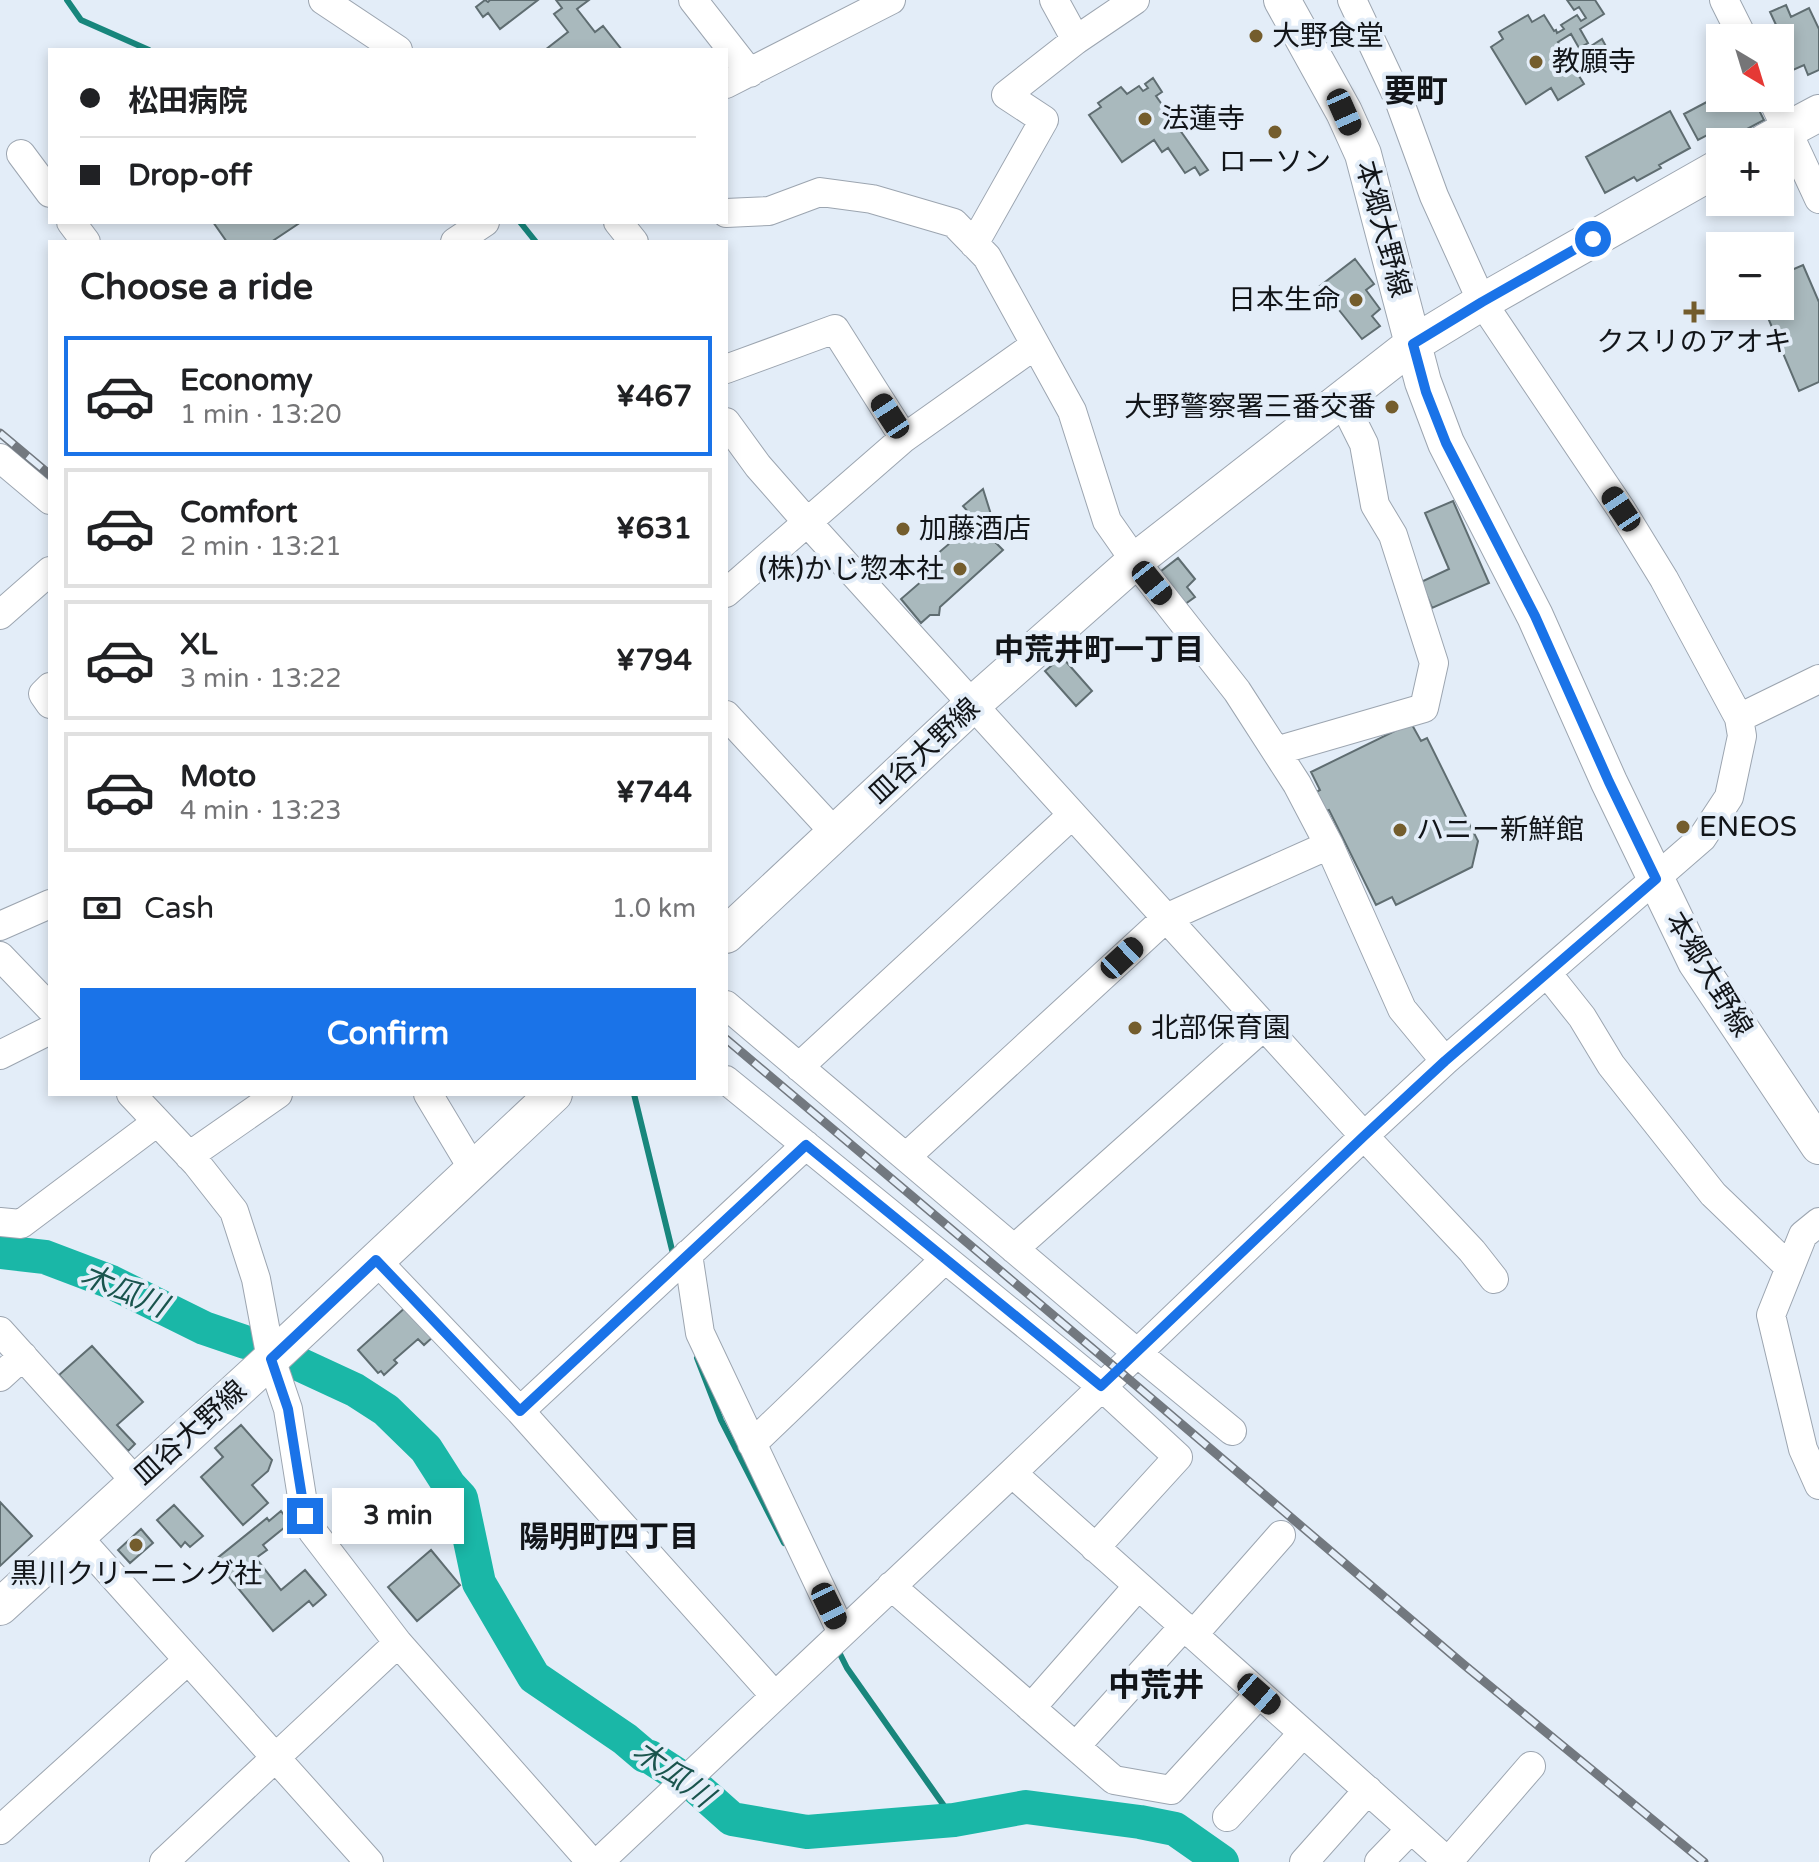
<!DOCTYPE html>
<html lang="en">
<head>
<meta charset="utf-8">
<style>
	:root { --surface:#fff; --page:#f2f2f2; --text:#202124; --muted:#757577; --line:#e0e0e0; --accent:#1a73e8 }
	body { margin:0; font-family:"Varela Round","Noto Sans JP",sans-serif; background:var(--page); color:var(--text); height:100vh; display:flex; flex-direction:column; font-size:30px; white-space:nowrap }
	* { box-sizing:border-box; margin:0 }
	p { font-size:26px; color:var(--muted) }
	.icon { flex:none; width:44px; height:44px; fill:none; stroke:currentColor; stroke-width:2; stroke-linecap:round; stroke-linejoin:round }
	.map { position:relative; flex:1; overflow:hidden }
	.details { position:absolute; left:48px; top:240px; width:680px; height:856px; display:flex; flex-direction:column; background:var(--surface); border-radius:0px; box-shadow:0 4px 12px #0003 }
	.details>* { flex:none }
	.guide { position:absolute; left:48px; top:48px; width:680px; height:176px; border-radius:0px; box-shadow:0 4px 12px #0003; display:grid; align-content:center; height:176px; padding:0 32px; background:var(--surface) }
	.needle { width:52px; rotate:142deg }
	.tools { position:absolute; left:1706px; top:24px; display:grid; gap:16px }
	.tools a { display:grid; place-items:center; width:88px; height:88px; border-radius:0px; background:var(--surface); box-shadow:0 4px 12px #0003; font-size:40px }
	.end { position:absolute; width:36px; height:36px; margin:-18px; border:10px solid #1a73e8; background:#fff; box-shadow:0 0 0 4px #fff }
	.from { border-radius:50% }
	.bubble { position:absolute; height:56px; border-radius:0px; background:var(--surface); box-shadow:0 4px 12px #0003; font-size:26px; font-weight:800; line-height:56px; text-align:center }
	.car { position:absolute; width:24px; height:48px; margin:-24px -12px; border-radius:10px; box-shadow:0 0 6px 2px #0007; background:linear-gradient(#222 24%,#8ab4d8 0 40%,#222 0 76%,#8ab4d8 0 86%,#222 0) }
	.guide b { display:flex; align-items:center; gap:28px; height:76px; font-size:30px }
	.guide b+b { border-top:2px solid var(--line) }
	.guide i { width:20px; height:20px; background:var(--text) }
	ul { padding:0; list-style:none }
	li { display:flex; align-items:center; gap:24px; height:120px; margin:0 16px 12px; padding:0 16px; border:4px solid var(--line); border-radius:0px }
	li div { flex:1 }
	li b { display:block; font-size:30px }
	li em { font-style:normal; font-weight:800 }
	li.selected { border-color:var(--accent) }
	li>.icon { width:72px; height:72px; stroke-width:1.5 }
	h2 { padding:0 32px; font-size:36px; line-height:96px }
	.pay { display:flex; align-items:center; gap:20px; height:88px; padding:0 32px; font-size:30px }
	.pay p { margin-inline-start:auto }
	.cta { display:flex; gap:16px; margin-top:auto; padding:16px 32px }
	.cta a { flex:1; height:92px; border-radius:0px; background:var(--accent); color:#fff; font-size:32px; font-weight:800; line-height:92px; text-align:center }
	.map>svg:first-child { display:block }
	.lines { fill:none; stroke-linecap:round; stroke-linejoin:round }
	.stream { stroke:#18867c; stroke-width:6 }
	.river { stroke:#1ab7a7; stroke-width:34 }
	.building { fill:#a9b9bd; stroke:#5f6d71; stroke-width:2 }
	.minor-casing { stroke:#9ca5b0; stroke-width:30 }
	.major-casing { stroke:#9ca5b0; stroke-width:38 }
	.minor { stroke:#fff; stroke-width:28 }
	.major { stroke:#fff; stroke-width:36 }
	.rail-casing { stroke:#72787f; stroke-width:9 }
	.rail { stroke:#e3edf8; stroke-width:6; stroke-dasharray:18; stroke-linecap:butt }
	.route { stroke:#1a73e8; stroke-width:10 }
	.poi-dot { fill:#745d2d; stroke:#e3edf8; stroke-width:3 }
	.labels { text-anchor:middle; dominant-baseline:central; stroke-width:8; stroke-linejoin:round; paint-order:stroke }
	.poi-label { font-size:28px; fill:#121519; stroke:#e3edf8; text-anchor:start }
	.street-label { font-size:28px; fill:#121519; stroke:#e3edf8 }
	.neighbourhood-label { font-size:30px; font-weight:bold; fill:#121519; stroke:#e3edf8 }
	.water-label { font-size:30px; font-style:italic; fill:#1a544d; stroke:#e3edf8 }
	.quarter-label { font-size:32px; font-weight:bold; fill:#121519; stroke:#e3edf8 }
</style>
</head>
<body>
<div class="map">
<svg width="1819" height="1862" viewBox="0 0 1819 1862">
	<rect width="100%" height="100%" fill="#e3edf8"/>
	<g class="lines">
		<path class="stream" d="M 67,0 L 81,20 L 149,50
			M 520,222 L 536,242
			M 634,1094 L 674,1258
			M 697,1358 L 721,1420 L 784,1543
			M 838,1650 L 847,1668 L 954,1820"/>
		<path class="river" d="M 0,1252 L 45,1257 L 111,1282 L 204,1328 L 245,1342
			M 301,1365 L 355,1390 L 386,1410 L 426,1449 L 449,1485 L 461,1498 L 479,1583 L 534,1677 L 625,1739 L 645,1756 L 650,1757 L 696,1787 L 732,1819 L 807,1832 L 954,1820 L 1026,1807 L 1140,1822 L 1175,1829 L 1222,1862"/>
	</g>
	<path class="building" d="M 485,0 L 488,2 L 490,0 L 538,0 L 500,29 L 488,13 L 483,17 L 476,7 Z
		M 556,0 L 589,0 L 577,9 L 595,32 L 603,26 L 622,50 L 545,50 L 568,32 L 554,14 L 562,8 Z
		M 1567,0 L 1595,0 L 1604,14 L 1580,29 L 1588,43 L 1579,48 L 1571,34 L 1558,42 L 1584,84 L 1558,100 L 1551,88 L 1526,104 L 1491,47 L 1503,39 L 1499,32 L 1528,15 L 1532,22 L 1544,15 L 1554,31 L 1556,30 L 1557,33 L 1564,29 L 1561,25 L 1577,15 L 1581,21 L 1586,18 L 1579,7 L 1574,10 Z
		M 1786,5 L 1791,17 L 1809,8 L 1819,29 L 1819,70 L 1808,75 L 1804,65 L 1793,70 L 1785,52 L 1791,49 L 1787,38 L 1780,41 L 1774,28 L 1777,27 L 1770,12 Z
		M 1602,39 L 1608,50 L 1597,56 L 1591,46 Z
		M 1153,78 L 1162,92 L 1156,96 L 1208,170 L 1200,175 L 1195,167 L 1185,173 L 1168,148 L 1162,152 L 1154,140 L 1122,162 L 1089,115 L 1101,107 L 1098,103 L 1121,87 L 1127,94 L 1139,86 L 1143,91 L 1148,88 L 1145,84 Z
		M 1720,95 L 1720,98 L 1753,98 L 1764,120 L 1745,130 L 1739,138 L 1729,142 L 1723,141 L 1719,144 L 1713,132 L 1698,140 L 1684,114 Z
		M 1670,111 L 1690,148 L 1659,165 L 1661,168 L 1637,181 L 1634,177 L 1605,193 L 1586,157 Z
		M 213,222 L 301,222 L 271,242 L 227,242 Z
		M 1355,259 L 1374,284 L 1366,290 L 1380,309 L 1372,316 L 1380,326 L 1362,339 L 1320,286 Z
		M 1803,265 L 1819,302 L 1819,382 L 1799,391 L 1763,306 L 1780,306 L 1780,275 Z
		M 983,489 L 999,540 L 996,543 L 1003,550 L 940,607 L 939,615 L 930,615 L 921,623 L 901,599 L 930,574 L 923,566 L 976,521 L 963,506 Z
		M 1453,501 L 1489,583 L 1432,608 L 1421,582 L 1449,569 L 1425,513 Z
		M 1178,558 L 1195,579 L 1187,587 L 1195,597 L 1181,607 L 1156,575 Z
		M 1062,657 L 1092,691 L 1076,706 L 1045,671 Z
		M 1411,723 L 1421,741 L 1427,738 L 1478,841 L 1472,867 L 1396,905 L 1392,897 L 1376,905 L 1329,810 L 1326,811 L 1316,792 L 1320,790 L 1311,772 Z
		M 407,1306 L 434,1336 L 424,1345 L 418,1339 L 394,1360 L 397,1363 L 384,1375 L 381,1371 L 378,1373 L 358,1350 Z
		M 92,1346 L 143,1402 L 117,1425 L 135,1444 L 128,1451 L 59,1375 Z
		M 241,1425 L 272,1460 L 268,1471 L 252,1485 L 268,1503 L 243,1525 L 201,1477 L 223,1457 L 215,1448 Z
		M 0,1502 L 32,1536 L 0,1566 Z
		M 174,1505 L 203,1536 L 190,1547 L 185,1542 L 181,1547 L 157,1520 Z
		M 281,1511 L 290,1523 L 263,1545 L 267,1550 L 256,1558 L 281,1590 L 305,1570 L 326,1595 L 313,1606 L 309,1601 L 273,1631 L 215,1560 L 267,1518 L 269,1521 Z
		M 141,1529 L 153,1543 L 130,1563 L 118,1550 Z
		M 431,1550 L 460,1585 L 417,1621 L 388,1587 Z"/>
	<g class="lines">
		<g class="minor-casing">
			<path id="minor" d="M 323,0 L 398,50
				M 693,0 L 750,73
				M 1054,0 L 1076,40
				M 1724,0 L 1743,38
				M 726,84 L 891,0
				M 1772,98 L 1819,199
				M 21,154 L 50,193
				M 726,213 L 769,211 L 820,192 L 872,199 L 954,223 L 987,257 L 1072,411 L 1107,521 L 1135,561 L 1237,691 L 1297,784 L 1329,845 L 1402,1009 L 1445,1061
				M 71,222 L 86,242
				M 618,222 L 634,242
				M 455,242 L 485,222
				M 974,244 L 1044,120 L 1006,95 L 1076,40 L 1135,0
				M 726,369 L 835,329 L 904,438
				M 726,422 L 758,466 L 808,523 L 1364,1136 L 1472,1251 L 1494,1279
				M 0,458 L 50,500
				M 726,593 L 904,438 L 1035,345
				M 0,615 L 50,571
				M 50,687 L 43,694 L 50,704
				M 726,715 L 836,834
				M 1739,718 L 1819,679
				M 1276,751 L 1424,708 L 1434,663 L 1393,535 L 1375,505 L 1364,444 L 1342,400
				M 0,926 L 50,904
				M 0,956 L 50,1008
				M 1547,973 L 1582,1017 L 1611,1065 L 1713,1194 L 1790,1268
				M 726,1005 L 1136,1352 L 1232,1431
				M 0,1055 L 50,1030
				M 799,1067 L 1072,815
				M 726,1080 L 1101,1386 L 1178,1457 L 1095,1548
				M 131,1094 L 197,1164 L 234,1211 L 256,1279 L 271,1359 L 288,1409 L 305,1516 L 313,1532 L 398,1643 L 591,1862
				M 428,1094 L 473,1169
				M 189,1156 L 278,1094
				M 906,1157 L 1166,918 L 1329,845
				M 0,1222 L 21,1224 L 157,1122
				M 1819,1222 L 1803,1235 L 1771,1315 L 1803,1449 L 1819,1485
				M 1014,1249 L 1264,1026
				M 688,1254 L 700,1333 L 842,1633
				M 376,1260 L 520,1411 L 775,1696
				M 0,1331 L 136,1482
				M 0,1377 L 23,1356
				M 520,1411 L 806,1145
				M 752,1444 L 945,1259
				M 1012,1473 L 1448,1862
				M 77,1536 L 369,1862
				M 891,1586 L 1114,1780 L 1171,1790 L 1259,1694
				M 1193,1635 L 1281,1535
				M 1031,1708 L 1138,1586
				M 1076,1746 L 1184,1626
				M 1227,1817 L 1303,1733
				M 0,1830 L 188,1660
				M 164,1862 L 398,1643
				M 599,1862 L 1012,1473 L 1364,1136 L 1445,1061 L 1702,838 L 1729,797 L 1742,736 L 1739,718 L 1664,579 L 1621,509 L 1482,302 L 1434,196 L 1399,100 L 1352,0
				M 1304,1862 L 1368,1790
				M 1379,1862 L 1411,1829
				M 1448,1862 L 1531,1766"/>
		</g>
		<g class="major-casing">
			<path id="major" d="M 1282,0 L 1344,112 L 1363,154 L 1423,382 L 1446,443 L 1535,616 L 1609,782 L 1696,962 L 1819,1146
				M 1765,142 L 1819,113
				M 726,935 L 972,705 L 1135,561 L 1413,344 L 1482,302 L 1720,167
				M 0,1607 L 271,1359 L 554,1094"/>
		</g>
		<use href="#minor" class="minor"/>
		<use href="#major" class="major"/>
		<g class="rail-casing">
			<path id="rail" d="M 0,433 L 50,475
				M 726,1039 L 1118,1370 L 1463,1664 L 1704,1862"/>
		</g>
		<use href="#rail" class="rail"/>
	</g>
	<g class="lines">
		<path class="route" d="M 305,1516 L 288,1409 L 271,1359 L 376,1260 L 520,1411 L 806,1145 L 1101,1386 L 1364,1136 L 1445,1061 L 1656,879 L 1609,782 L 1535,616 L 1446,443 L 1426,392 L 1413,344 L 1482,302 L 1593,239"/>
	</g>
	<g class="poi-dot">
		<circle cx="1256" cy="36" r="8"/>
		<circle cx="1536" cy="62" r="8"/>
		<circle cx="1145" cy="119" r="8"/>
		<circle cx="1275" cy="132" r="8"/>
		<circle cx="1356" cy="300" r="8"/>
		<path d="M1690 300h8v8h8v8h-8v8h-8v-8h-8v-8h8z"/>
		<circle cx="1392" cy="407" r="8"/>
		<circle cx="903" cy="529" r="8"/>
		<circle cx="960" cy="569" r="8"/>
		<circle cx="1683" cy="827" r="8"/>
		<circle cx="1400" cy="830" r="8"/>
		<circle cx="1135" cy="1028" r="8"/>
		<circle cx="136" cy="1545" r="8"/>
	</g>
	<g class="labels">
		<g class="poi-label">
			<text x="1272" y="36">大野食堂</text>
			<text x="1552" y="62">教願寺</text>
			<text x="1161" y="119">法蓮寺</text>
			<text x="1275" y="162" text-anchor="middle">ローソン</text>
			<text x="1340" y="300" text-anchor="end">日本生命</text>
			<text x="1694" y="342" text-anchor="middle">クスリのアオキ</text>
			<text x="1376" y="407" text-anchor="end">大野警察署三番交番</text>
			<text x="919" y="529">加藤酒店</text>
			<text x="944" y="569" text-anchor="end">(株)かじ惣本社</text>
			<text x="1699" y="827">ENEOS</text>
			<text x="1416" y="830">ハニー新鮮館</text>
			<text x="1151" y="1028">北部保育園</text>
			<text x="136" y="1574" text-anchor="middle">黒川クリーニング社</text>
		</g>
		<g class="street-label">
			<text transform="translate(1383 229) rotate(75)">本郷大野線</text>
			<text transform="translate(924 751) rotate(-43)">皿谷大野線</text>
			<text transform="translate(1709 974) rotate(59)">本郷大野線</text>
			<text transform="translate(190 1433) rotate(-42)">皿谷大野線</text>
		</g>
		<g class="neighbourhood-label">
			<text x="1099" y="650">中荒井町一丁目</text>
			<text x="609" y="1537">陽明町四丁目</text>
		</g>
		<g class="water-label">
			<text transform="translate(124 1291) rotate(23)">木瓜川</text>
			<text transform="translate(673 1774) rotate(36)">木瓜川</text>
		</g>
		<g class="quarter-label">
			<text x="1416" y="92">要町</text>
			<text x="1156" y="1686">中荒井</text>
		</g>
	</g>
</svg>
<div class="tools">
<a><svg class="needle" viewBox="-14 -14 28 28"><path d="M0-13l5 13h-10z" fill="#e53935"/><path d="M0 13l5-13h-10z" fill="#757577"/></svg></a>
<a>+</a>
<a>−</a>
</div>
<i class="end from" style="left:1593px;top:239px"></i>
<i class="end" style="left:305px;top:1516px"></i>
<div class="bubble" style="left:332px;top:1488px;width:132px">3 min</div>
<i class="car" style="left:1344px;top:112px;rotate:156deg"></i>
<i class="car" style="left:890px;top:416px;rotate:327deg"></i>
<i class="car" style="left:1621px;top:509px;rotate:326deg"></i>
<i class="car" style="left:1152px;top:583px;rotate:141deg"></i>
<i class="car" style="left:1122px;top:958px;rotate:47deg"></i>
<i class="car" style="left:829px;top:1606px;rotate:154deg"></i>
<i class="car" style="left:1259px;top:1694px;rotate:131deg"></i>
<div class="guide">
<b><i class="from"></i>松田病院</b>
<b><i></i>Drop-off</b>
</div>
<section class="details">
<h2>Choose a ride</h2>
<ul>
<li class="selected"><svg class="icon" aria-label="car" viewBox="0 0 24 24"><path d="M5 17H2v-5l4-1 3-4h7l3 4 3 1v5h-3M9 17h6M6 11h13"/><circle cx="7" cy="17" r="2"/><circle cx="17" cy="17" r="2"/></svg><div><b>Economy</b><p>1 min · 13:20</p></div><em>¥467</em></li>
<li><svg class="icon" aria-label="car" viewBox="0 0 24 24"><path d="M5 17H2v-5l4-1 3-4h7l3 4 3 1v5h-3M9 17h6M6 11h13"/><circle cx="7" cy="17" r="2"/><circle cx="17" cy="17" r="2"/></svg><div><b>Comfort</b><p>2 min · 13:21</p></div><em>¥631</em></li>
<li><svg class="icon" aria-label="car" viewBox="0 0 24 24"><path d="M5 17H2v-5l4-1 3-4h7l3 4 3 1v5h-3M9 17h6M6 11h13"/><circle cx="7" cy="17" r="2"/><circle cx="17" cy="17" r="2"/></svg><div><b>XL</b><p>3 min · 13:22</p></div><em>¥794</em></li>
<li><svg class="icon" aria-label="car" viewBox="0 0 24 24"><path d="M5 17H2v-5l4-1 3-4h7l3 4 3 1v5h-3M9 17h6M6 11h13"/><circle cx="7" cy="17" r="2"/><circle cx="17" cy="17" r="2"/></svg><div><b>Moto</b><p>4 min · 13:23</p></div><em>¥744</em></li>
</ul>
<div class="pay"><svg class="icon" aria-label="cash" viewBox="0 0 24 24"><path d="M3 7h18v10H3z"/><circle cx="12" cy="12" r="2"/></svg>Cash<p>1.0 km</p></div>
<div class="cta"><a>Confirm</a></div>
</section>
</div>
</body>
</html>
